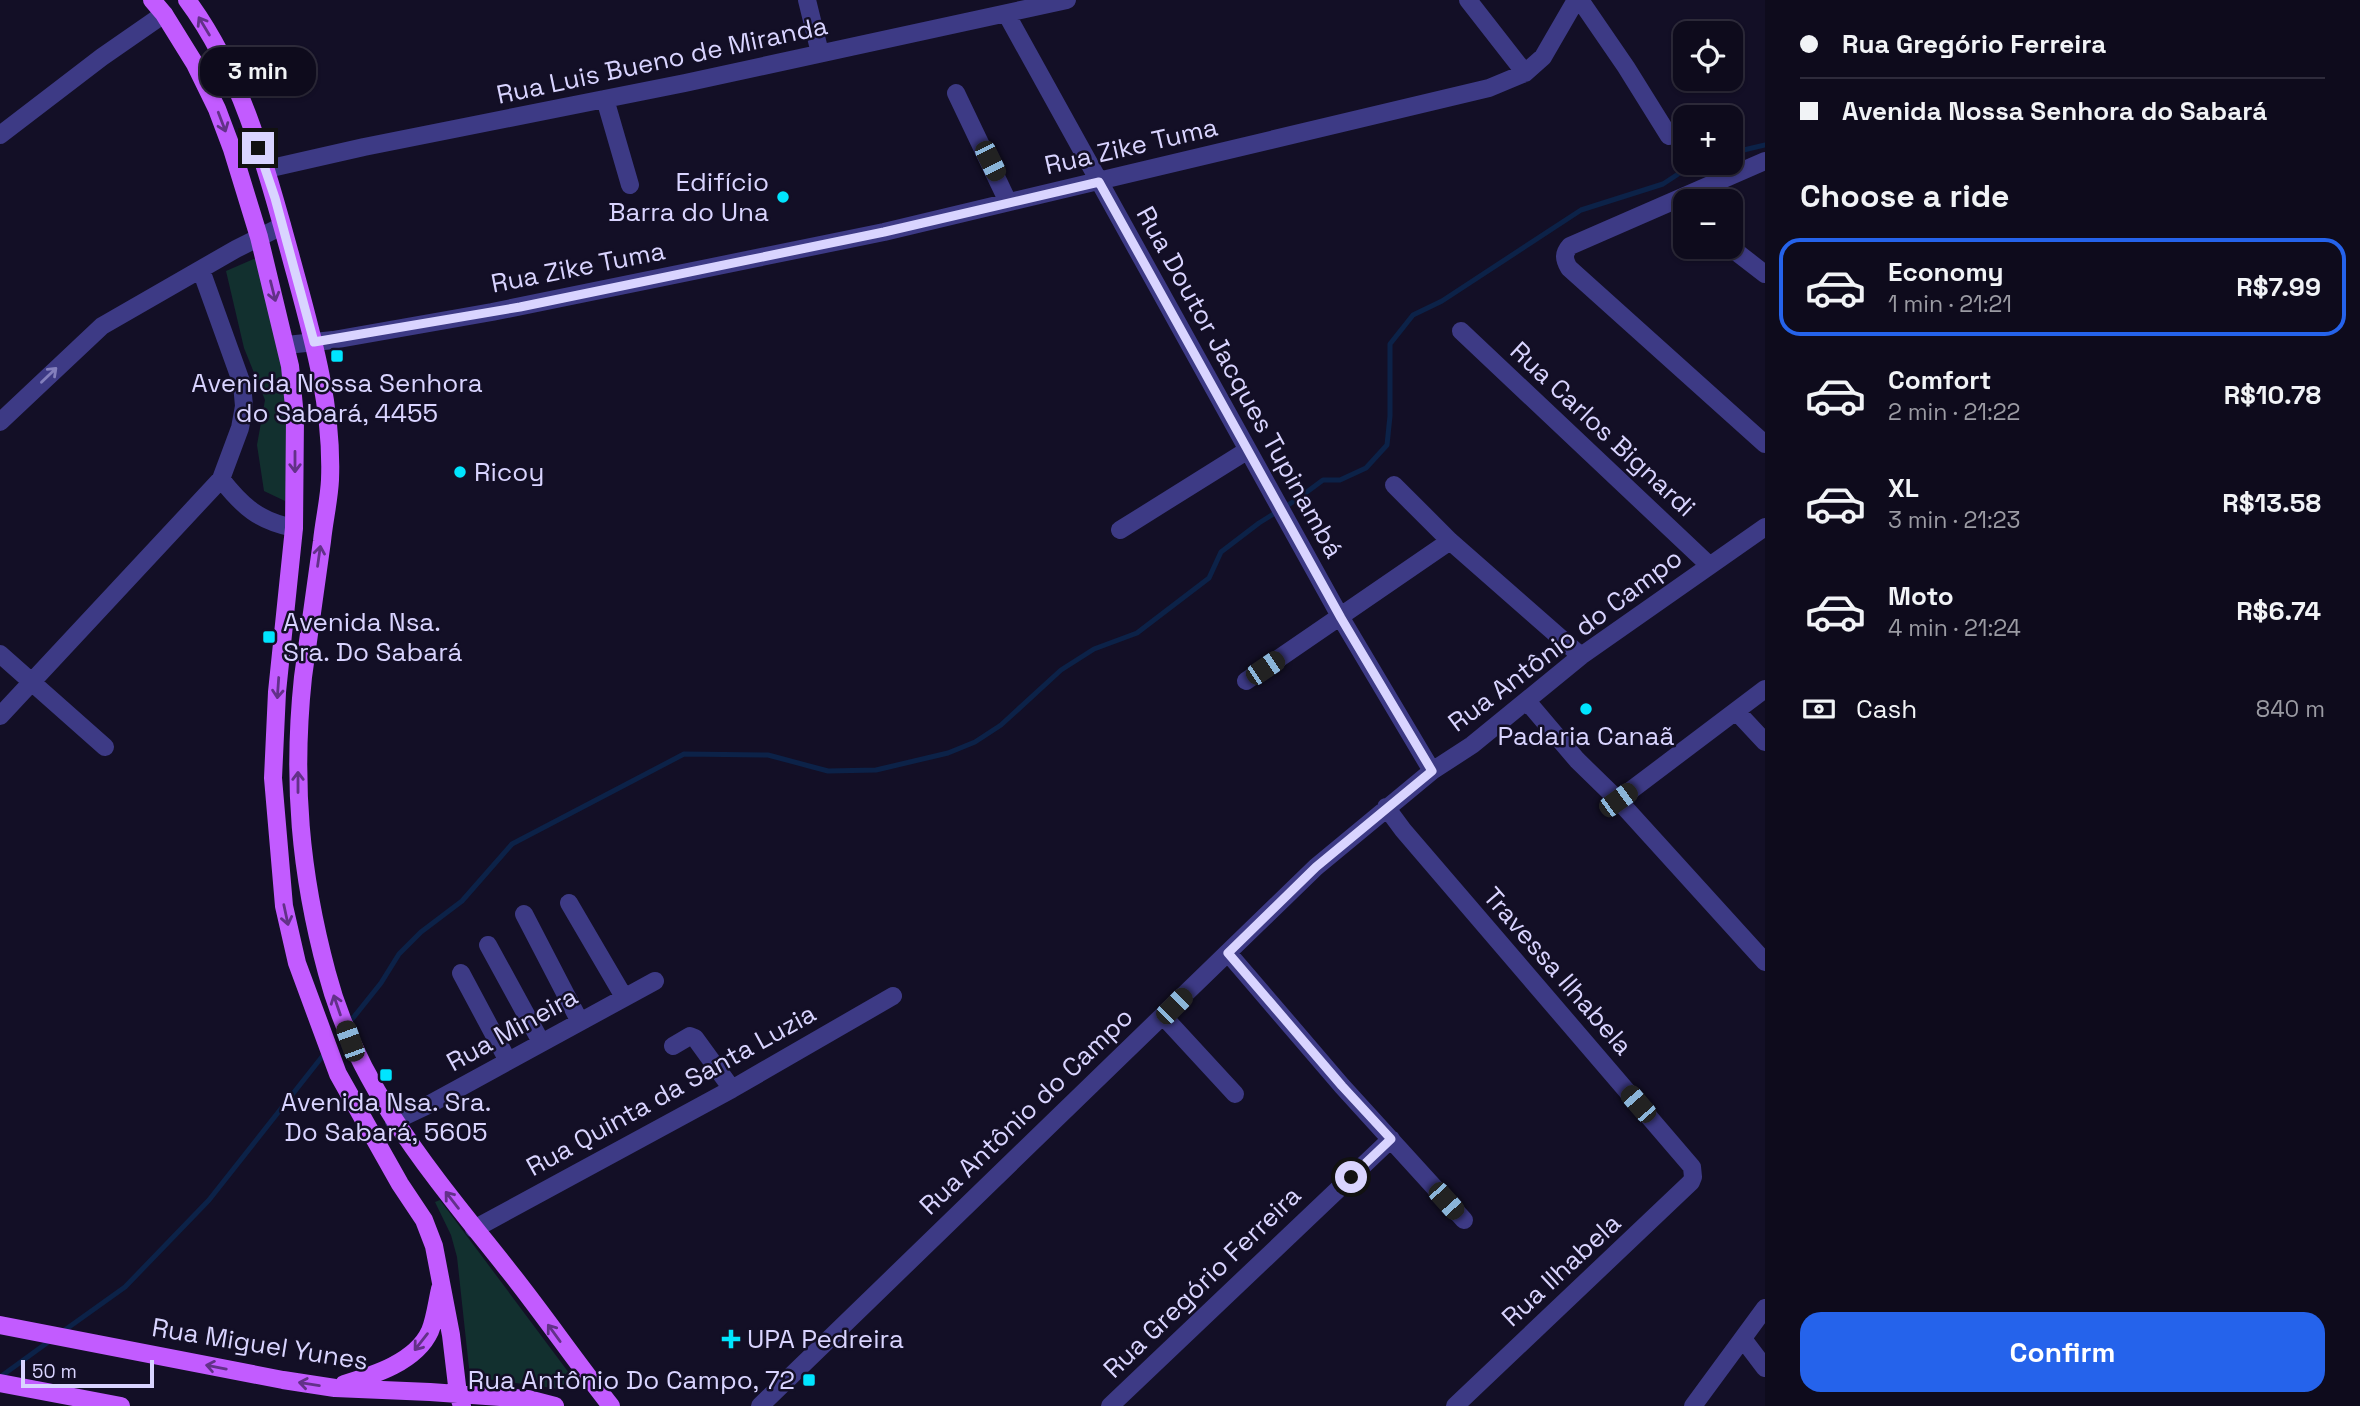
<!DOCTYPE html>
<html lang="en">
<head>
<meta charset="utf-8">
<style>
	:root { --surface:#0e0b1c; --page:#1c1929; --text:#f1f3f6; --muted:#9b9ba3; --line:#2e2b3b; --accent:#2563eb }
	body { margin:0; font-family:"Space Grotesk",sans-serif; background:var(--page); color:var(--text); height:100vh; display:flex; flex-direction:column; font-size:26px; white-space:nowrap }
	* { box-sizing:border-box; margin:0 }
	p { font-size:23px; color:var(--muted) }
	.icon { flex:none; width:38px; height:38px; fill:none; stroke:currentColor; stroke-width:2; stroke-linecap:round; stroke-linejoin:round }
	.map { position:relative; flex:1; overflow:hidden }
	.details { display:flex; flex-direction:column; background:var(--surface); width:595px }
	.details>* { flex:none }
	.top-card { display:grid; align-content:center; height:154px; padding:0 35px; background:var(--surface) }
	.fabs { position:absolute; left:1673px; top:21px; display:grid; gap:14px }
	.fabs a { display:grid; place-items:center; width:70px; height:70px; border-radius:14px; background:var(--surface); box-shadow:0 2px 5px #0004,0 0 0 2px var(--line); font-size:35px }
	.scale { position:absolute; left:21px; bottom:18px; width:133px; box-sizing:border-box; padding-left:7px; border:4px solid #d9d4ff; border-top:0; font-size:19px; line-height:24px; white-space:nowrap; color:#d9d4ff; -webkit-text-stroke:5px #130f26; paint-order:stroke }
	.end { position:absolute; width:32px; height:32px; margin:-16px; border:9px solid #d9d4ff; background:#111; box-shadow:0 0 0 4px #111 }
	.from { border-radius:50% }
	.bubble { position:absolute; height:49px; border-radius:21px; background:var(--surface); box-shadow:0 2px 5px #0004,0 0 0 2px var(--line); font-size:23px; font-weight:700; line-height:49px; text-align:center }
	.car { position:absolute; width:21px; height:42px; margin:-21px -10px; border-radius:9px; box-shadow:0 0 5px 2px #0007; background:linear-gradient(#222 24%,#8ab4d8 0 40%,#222 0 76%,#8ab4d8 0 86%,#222 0) }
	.top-card b { display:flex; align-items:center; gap:24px; height:66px; font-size:26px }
	.top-card b+b { border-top:2px solid var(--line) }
	.top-card i { width:18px; height:18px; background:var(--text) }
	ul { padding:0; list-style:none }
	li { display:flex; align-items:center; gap:21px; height:98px; margin:0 14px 10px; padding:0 21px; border:4px solid transparent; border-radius:21px }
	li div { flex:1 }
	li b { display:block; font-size:26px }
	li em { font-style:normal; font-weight:700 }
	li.selected { border-color:var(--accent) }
	li>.icon { width:63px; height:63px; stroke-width:1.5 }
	h2 { padding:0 35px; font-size:32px; line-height:84px }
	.pay { display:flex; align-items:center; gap:18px; height:77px; padding:0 35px; font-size:26px }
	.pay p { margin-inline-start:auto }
	.cta { display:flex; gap:14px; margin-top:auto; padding:14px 35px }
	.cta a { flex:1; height:80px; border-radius:21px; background:var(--accent); color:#fff; font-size:28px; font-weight:700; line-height:80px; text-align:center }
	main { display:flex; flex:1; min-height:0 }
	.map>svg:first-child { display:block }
	.green { fill:#12302f }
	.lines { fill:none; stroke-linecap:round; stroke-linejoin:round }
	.stream { stroke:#0c2248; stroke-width:5 }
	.minor { stroke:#3d3a85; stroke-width:18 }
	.major { stroke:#c25bff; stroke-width:18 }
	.oneway { stroke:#623188 }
	.oneway2 { stroke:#837fbc }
	.route { stroke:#d9d4ff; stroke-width:9 }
	.poi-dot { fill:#00e5ff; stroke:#130f26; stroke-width:2.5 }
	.labels { text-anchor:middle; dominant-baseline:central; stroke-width:5; stroke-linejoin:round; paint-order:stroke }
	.street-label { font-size:26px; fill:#d9d4ff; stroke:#130f26 }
	.poi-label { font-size:26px; fill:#d9d4ff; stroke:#130f26 }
</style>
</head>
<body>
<main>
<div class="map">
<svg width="1765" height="1406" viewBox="0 0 1765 1406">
	<rect width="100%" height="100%" fill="#130f26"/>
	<path class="green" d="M 258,257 L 285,370 L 292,445 L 285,501 L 264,491 L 257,445 L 265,400 L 244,348 L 226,271 Z
		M 440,1200 L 572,1377 L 570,1385 L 560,1389 L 470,1377 L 457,1257 L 451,1235 L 435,1202 Z"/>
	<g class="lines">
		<path class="stream" d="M 1731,153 L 1765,145
			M 349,1023 L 381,983 L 399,954 L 421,932 L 462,901 L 512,844 L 684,754 L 768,755 L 828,771 L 876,770 L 948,753 L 975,742 L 1001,725 L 1061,670 L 1094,649 L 1137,633 L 1209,578 L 1221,552 L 1259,523 L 1296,500 L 1323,480 L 1340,480 L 1366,468 L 1387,445 L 1390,416 L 1390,344 L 1413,315 L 1442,301 L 1581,210 L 1663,184 L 1695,163
			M 62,1332 L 125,1287 L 209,1200 L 325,1053
			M 0,1377 L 51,1340"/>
		<path class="minor" d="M 807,0 L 820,53
			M 1468,0 L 1525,73
			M 1580,0 L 1626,67 L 1669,136
			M 1007,15 L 1341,618 L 1432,771
			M 956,93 L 1008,202
			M 605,99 L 630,185
			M 0,135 L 102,57 L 164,14
			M 1765,161 L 1570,246 C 1563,254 1564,259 1569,268 L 1765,444
			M 267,169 L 364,147 L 685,83 L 1067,0
			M 1730,247 L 1765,274
			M 1461,331 L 1709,565
			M 287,345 L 333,340 L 492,312 L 884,232 L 1489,88 L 1525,73 L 1543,57 L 1576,0
			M 0,422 L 102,326 L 236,249 L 282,226
			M 221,479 C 243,507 259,521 294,528
			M 1394,485 L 1450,541 L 1581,656
			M 1120,530 L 1248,450
			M 0,654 L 105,747
			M 1246,681 L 1450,541
			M 1527,701 L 1577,760 L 1618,800 L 1765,962
			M 1737,712 L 1765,742
			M 0,716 L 221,479 L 240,428 L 244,406 L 242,384 L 201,270
			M 1618,800 L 1765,689
			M 1386,807 L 1403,830 L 1692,1167 L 1693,1177 L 1691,1182 L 1455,1406
			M 569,903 L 624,997
			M 524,914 L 580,1022
			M 488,945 L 541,1042
			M 1228,953 L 1342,1086 L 1464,1220
			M 461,973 L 508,1061
			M 1163,1016 L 1235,1094
			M 673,1046 L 690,1036 L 695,1038 L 732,1089
			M 394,1121 L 430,1104 L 655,981
			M 474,1229 L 732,1089 L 893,996
			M 1743,1339 L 1765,1368
			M 760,1406 L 1316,867 L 1432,771 L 1472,745 L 1581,656 L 1765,527
			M 1110,1406 L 1391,1139
			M 1693,1406 L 1765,1308"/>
		<path class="major" d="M 152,0 L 164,14 L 195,64 L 217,109 L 232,149 L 259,237 L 290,366 L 295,417 L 294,528 L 277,692 L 273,778 L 284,906 L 297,963 L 338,1074 L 400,1184 L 424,1220 L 434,1246 L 451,1335 L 458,1394 L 462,1406
			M 187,0 C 242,74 266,167 290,254 C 310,328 333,402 330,480 C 329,500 324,521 322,541 C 316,586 309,632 303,677 C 292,781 300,873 327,973 C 357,1089 437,1180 509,1271 C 544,1315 576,1362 611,1406
			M 0,1325 L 283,1380 L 335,1388 L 430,1392 L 528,1399 L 555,1406
			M 0,1383 L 121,1406
			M 344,1384 C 374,1375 416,1362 430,1331 C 435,1319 437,1302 440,1289"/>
	</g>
	<defs><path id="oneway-shaft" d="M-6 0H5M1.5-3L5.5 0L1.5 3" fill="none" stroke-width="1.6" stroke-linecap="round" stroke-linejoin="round" transform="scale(1.75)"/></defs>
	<g class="oneway">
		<use href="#oneway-shaft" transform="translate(204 26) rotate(-121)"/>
		<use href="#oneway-shaft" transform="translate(222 122) rotate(69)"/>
		<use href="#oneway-shaft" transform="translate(273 291) rotate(76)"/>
		<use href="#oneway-shaft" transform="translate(295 462) rotate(90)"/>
		<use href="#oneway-shaft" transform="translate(319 556) rotate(-82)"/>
		<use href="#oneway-shaft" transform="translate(278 688) rotate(94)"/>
		<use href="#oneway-shaft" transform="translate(298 782) rotate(-90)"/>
		<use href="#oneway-shaft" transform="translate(286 915) rotate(78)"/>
		<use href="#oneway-shaft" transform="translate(337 1005) rotate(-109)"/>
		<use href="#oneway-shaft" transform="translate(452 1200) rotate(-128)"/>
		<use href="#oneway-shaft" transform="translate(554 1333) rotate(-126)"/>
		<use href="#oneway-shaft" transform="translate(421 1342) rotate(128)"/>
		<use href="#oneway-shaft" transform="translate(216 1367) rotate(-169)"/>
		<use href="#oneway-shaft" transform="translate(309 1384) rotate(-171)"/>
	</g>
	<use class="oneway2" href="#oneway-shaft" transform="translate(49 375) rotate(-44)"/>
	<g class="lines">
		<path class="route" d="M 258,148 L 275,198 L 314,342 L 520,307 L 884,232 L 1099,182 L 1341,618 L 1432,771 L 1316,867 L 1228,953 L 1342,1086 L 1391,1139 L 1351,1177"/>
	</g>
	<g class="poi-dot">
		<circle cx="783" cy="197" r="7"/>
		<rect x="330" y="349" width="14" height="14" rx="3.5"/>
		<circle cx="460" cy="472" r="7"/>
		<rect x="262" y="630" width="14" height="14" rx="3.5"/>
		<circle cx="1586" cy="709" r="7"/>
		<rect x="379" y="1068" width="14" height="14" rx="3.5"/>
		<path d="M727.5 1328.5h7v7h7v7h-7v7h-7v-7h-7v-7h7z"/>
		<rect x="802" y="1373" width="14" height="14" rx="3.5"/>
	</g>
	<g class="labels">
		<g class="street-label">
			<text transform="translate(662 60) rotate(-12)">Rua Luis Bueno de Miranda</text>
			<text transform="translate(1131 146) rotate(-13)">Rua Zike Tuma</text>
			<text transform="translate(578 267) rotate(-11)">Rua Zike Tuma</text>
			<text transform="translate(1240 382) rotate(61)">Rua Doutor Jacques Tupinambá</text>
			<text transform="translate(1603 429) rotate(43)">Rua Carlos Bignardi</text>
			<text transform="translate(1565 640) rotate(-37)">Rua Antônio do Campo</text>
			<text transform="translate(1558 971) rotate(49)">Travessa Ilhabela</text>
			<text transform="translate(512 1029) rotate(-29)">Rua Mineira</text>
			<text transform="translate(671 1090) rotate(-29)">Rua Quinta da Santa Luzia</text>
			<text transform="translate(1026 1111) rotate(-44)">Rua Antônio do Campo</text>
			<text transform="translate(1561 1270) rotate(-43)">Rua Ilhabela</text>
			<text transform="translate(1202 1282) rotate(-44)">Rua Gregório Ferreira</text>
			<text transform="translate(260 1344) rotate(9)">Rua Miguel Yunes</text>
		</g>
		<g class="poi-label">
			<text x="769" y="182" text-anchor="end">Edifício<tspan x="769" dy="30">Barra do Una</tspan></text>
			<text x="337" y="383">Avenida Nossa Senhora<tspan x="337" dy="30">do Sabará, 4455</tspan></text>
			<text x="474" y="472" text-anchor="start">Ricoy</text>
			<text x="283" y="622" text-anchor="start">Avenida Nsa.<tspan x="283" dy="30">Sra. Do Sabará</tspan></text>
			<text x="1586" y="736">Padaria Canaã</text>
			<text x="386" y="1102">Avenida Nsa. Sra.<tspan x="386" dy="30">Do Sabará, 5605</tspan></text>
			<text x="747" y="1339" text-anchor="start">UPA Pedreira</text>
			<text x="795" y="1380" text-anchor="end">Rua Antônio Do Campo, 72</text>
		</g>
	</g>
</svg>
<div class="fabs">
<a><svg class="icon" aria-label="locate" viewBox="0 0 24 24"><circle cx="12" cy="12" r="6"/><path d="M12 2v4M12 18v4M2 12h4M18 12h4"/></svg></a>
<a>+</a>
<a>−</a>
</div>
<div class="scale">50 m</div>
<i class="end from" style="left:1351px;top:1177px"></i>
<i class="end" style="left:258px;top:148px"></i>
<div class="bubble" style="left:200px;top:47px;width:116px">3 min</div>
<i class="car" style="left:990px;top:161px;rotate:154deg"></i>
<i class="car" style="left:1265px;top:668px;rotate:56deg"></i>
<i class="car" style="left:1618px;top:800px;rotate:54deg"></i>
<i class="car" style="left:1174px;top:1006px;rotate:45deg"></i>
<i class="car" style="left:350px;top:1041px;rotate:340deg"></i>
<i class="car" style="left:1638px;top:1104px;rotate:319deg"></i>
<i class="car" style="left:1446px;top:1201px;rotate:138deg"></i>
</div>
<section class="details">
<div class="top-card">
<b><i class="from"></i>Rua Gregório Ferreira</b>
<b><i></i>Avenida Nossa Senhora do Sabará</b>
</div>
<h2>Choose a ride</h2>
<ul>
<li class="selected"><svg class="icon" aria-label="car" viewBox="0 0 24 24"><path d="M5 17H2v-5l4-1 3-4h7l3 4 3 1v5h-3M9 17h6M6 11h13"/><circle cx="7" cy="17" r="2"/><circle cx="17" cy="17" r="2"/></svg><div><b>Economy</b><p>1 min · 21:21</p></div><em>R$7.99</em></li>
<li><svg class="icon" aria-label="car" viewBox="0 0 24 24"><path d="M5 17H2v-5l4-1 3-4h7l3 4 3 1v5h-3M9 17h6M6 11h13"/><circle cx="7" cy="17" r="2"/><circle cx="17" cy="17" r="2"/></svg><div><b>Comfort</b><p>2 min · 21:22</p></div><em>R$10.78</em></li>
<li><svg class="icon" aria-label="car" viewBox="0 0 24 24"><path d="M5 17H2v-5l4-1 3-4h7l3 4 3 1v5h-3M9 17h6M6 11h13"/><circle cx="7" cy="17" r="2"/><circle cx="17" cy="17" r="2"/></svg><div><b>XL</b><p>3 min · 21:23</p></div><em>R$13.58</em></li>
<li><svg class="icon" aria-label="car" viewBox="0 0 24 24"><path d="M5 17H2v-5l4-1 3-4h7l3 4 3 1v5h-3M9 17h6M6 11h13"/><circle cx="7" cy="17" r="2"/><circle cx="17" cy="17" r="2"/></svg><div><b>Moto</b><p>4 min · 21:24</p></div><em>R$6.74</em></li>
</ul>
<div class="pay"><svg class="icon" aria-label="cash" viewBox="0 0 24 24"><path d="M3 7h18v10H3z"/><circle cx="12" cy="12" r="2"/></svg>Cash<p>840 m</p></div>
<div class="cta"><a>Confirm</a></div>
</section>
</main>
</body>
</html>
